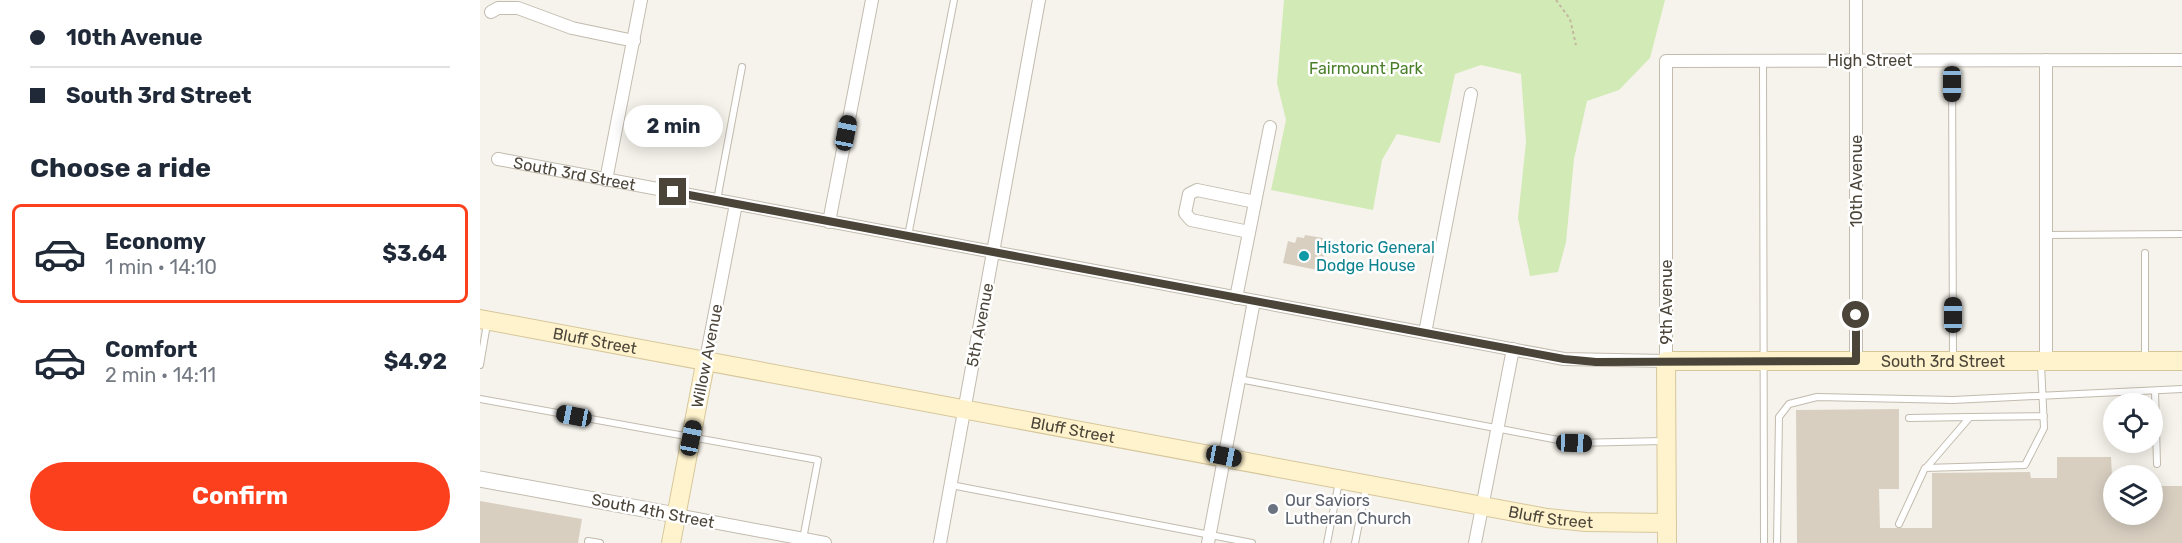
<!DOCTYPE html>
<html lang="en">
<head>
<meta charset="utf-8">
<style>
	:root { --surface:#fff; --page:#f2f2f3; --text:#1f2937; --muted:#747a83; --line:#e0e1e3; --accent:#fc3f1d }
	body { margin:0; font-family:Rubik,sans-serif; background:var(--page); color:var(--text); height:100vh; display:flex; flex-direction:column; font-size:22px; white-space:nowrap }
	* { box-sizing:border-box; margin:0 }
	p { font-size:20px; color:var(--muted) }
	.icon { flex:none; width:33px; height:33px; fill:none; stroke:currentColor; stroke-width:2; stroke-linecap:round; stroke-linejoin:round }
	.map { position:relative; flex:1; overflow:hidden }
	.side { display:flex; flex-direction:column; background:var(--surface); width:480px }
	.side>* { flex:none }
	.hud { display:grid; align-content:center; height:132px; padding:0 30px; background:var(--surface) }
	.tools { position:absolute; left:1623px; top:393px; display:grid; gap:12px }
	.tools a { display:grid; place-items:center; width:60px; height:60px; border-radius:50%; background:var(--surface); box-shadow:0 3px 15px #0003; font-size:30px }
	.end { position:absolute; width:27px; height:27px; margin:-14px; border:8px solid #4b4439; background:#fff; box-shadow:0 0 0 3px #fff }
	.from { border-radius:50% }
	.bubble { position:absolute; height:42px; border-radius:21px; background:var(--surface); box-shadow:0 3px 15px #0003; font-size:20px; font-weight:700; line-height:42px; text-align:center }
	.car { position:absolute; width:18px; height:36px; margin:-18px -9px; border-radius:8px; box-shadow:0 0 4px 2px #0007; background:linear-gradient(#222 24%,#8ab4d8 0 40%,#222 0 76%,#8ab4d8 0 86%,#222 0) }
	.hud b { display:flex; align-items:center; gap:21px; height:57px; font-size:22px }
	.hud b+b { border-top:2px solid var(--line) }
	.hud i { width:15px; height:15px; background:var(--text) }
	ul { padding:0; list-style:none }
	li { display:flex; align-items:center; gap:18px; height:99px; margin:0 12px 9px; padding:0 18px; border:3px solid transparent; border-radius:9px }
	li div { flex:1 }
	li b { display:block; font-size:22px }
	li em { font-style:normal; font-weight:700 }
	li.selected { border-color:var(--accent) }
	li>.icon { width:54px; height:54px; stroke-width:1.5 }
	h2 { padding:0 30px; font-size:27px; line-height:72px }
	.cta { display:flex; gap:12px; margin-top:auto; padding:12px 30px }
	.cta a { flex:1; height:69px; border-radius:36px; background:var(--accent); color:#fff; font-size:24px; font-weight:700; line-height:69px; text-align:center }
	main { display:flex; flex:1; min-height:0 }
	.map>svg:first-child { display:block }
	.green { fill:#d2eab5 }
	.building { fill:#d8cfc1 }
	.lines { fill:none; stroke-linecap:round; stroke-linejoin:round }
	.service-casing { stroke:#c2bbae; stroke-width:8 }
	.minor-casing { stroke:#c2bbae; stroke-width:14 }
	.tertiary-casing { stroke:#c2bbae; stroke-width:17 }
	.secondary-casing { stroke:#d6c79b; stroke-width:20 }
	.path { stroke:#c4b79f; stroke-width:2; stroke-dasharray:3 3; stroke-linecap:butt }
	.service { stroke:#fff; stroke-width:6 }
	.minor { stroke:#fff; stroke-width:12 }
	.tertiary { stroke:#fff; stroke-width:15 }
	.secondary { stroke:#fff3cd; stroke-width:18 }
	.route { stroke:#4b4439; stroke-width:8 }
	.culture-dot { fill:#0f9aa8; stroke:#fff; stroke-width:2 }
	.worship-dot { fill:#6b7280; stroke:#fff; stroke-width:2 }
	.labels { text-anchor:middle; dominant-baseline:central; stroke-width:5; stroke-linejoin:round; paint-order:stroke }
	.street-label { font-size:16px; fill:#4b4439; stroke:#fff }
	.park-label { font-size:16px; fill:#4a7f2a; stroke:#fff }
	.culture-label { font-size:16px; fill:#0d838f; stroke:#fff; text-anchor:start }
	.worship-label { font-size:16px; fill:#5b616d; stroke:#fff; text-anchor:start }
</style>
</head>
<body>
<main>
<section class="side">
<div class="hud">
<b><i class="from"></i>10th Avenue</b>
<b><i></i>South 3rd Street</b>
</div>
<h2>Choose a ride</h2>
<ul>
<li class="selected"><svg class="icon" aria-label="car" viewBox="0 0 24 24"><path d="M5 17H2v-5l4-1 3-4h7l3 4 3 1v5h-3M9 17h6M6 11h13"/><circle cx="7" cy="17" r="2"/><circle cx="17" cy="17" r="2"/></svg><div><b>Economy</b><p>1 min · 14:10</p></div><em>$3.64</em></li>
<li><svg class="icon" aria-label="car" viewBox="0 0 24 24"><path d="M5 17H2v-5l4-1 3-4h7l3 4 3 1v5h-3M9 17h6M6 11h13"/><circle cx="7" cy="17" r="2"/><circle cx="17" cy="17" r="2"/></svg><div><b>Comfort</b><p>2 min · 14:11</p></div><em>$4.92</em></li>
</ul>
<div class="cta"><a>Confirm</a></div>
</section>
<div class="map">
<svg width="1702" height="543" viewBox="0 0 1702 543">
	<rect width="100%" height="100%" fill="#f6f3ec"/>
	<path class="green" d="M 804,0 L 1185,0 L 1170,58 L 1139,90 L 1107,101 L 1094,159 L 1086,242 L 1078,272 L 1050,276 L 1038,218 L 1046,142 L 1041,74 L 1001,65 L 975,74 L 960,143 L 917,134 L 902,160 L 893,210 L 791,190 L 806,120 L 797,83 Z"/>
	<path class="building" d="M 825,235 L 843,238 L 841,249 L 845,250 L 843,262 L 839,261 L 837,270 L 803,263 L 808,241 L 815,243 L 817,237 L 824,238 Z
		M 1419,409 L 1419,489 L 1399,489 L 1400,528 L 1452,528 L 1452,473 L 1550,472 L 1551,478 L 1577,478 L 1577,457 L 1631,457 L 1634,514 L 1672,514 L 1672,486 L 1702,486 L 1702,543 L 1317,543 L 1316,410 Z
		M 0,501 L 102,519 L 98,543 L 0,543 Z"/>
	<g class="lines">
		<g class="service-casing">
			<path id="service" d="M 1283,61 L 1284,543
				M 1472,61 L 1473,360
				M 237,200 L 262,67
				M 1566,235 L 1702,234
				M 428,236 L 474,0
				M 1665,253 L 1665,357
				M 0,365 L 7,324
				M 759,379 L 1094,443 L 1183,441
				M 1675,391 L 1677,464
				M 0,399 L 338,460 L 323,539
				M 1429,418 L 1490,417
				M 1446,468 L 1490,417 L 1564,416
				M 471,485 L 772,543
				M 1419,524 L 1445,468 L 1545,465 L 1564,428 L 1561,364
				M 108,541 L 120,543
				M 847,543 L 859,482
				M 875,543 L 886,488
				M 1297,543 L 1299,417 L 1309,404 L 1337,397 L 1473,400 L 1702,389"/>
		</g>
		<g class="minor-casing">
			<g id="minor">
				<path d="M 1376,0 L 1376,361"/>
				<path d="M 11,12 L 18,8 L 38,8 L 92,28 L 154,41"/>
				<path d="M 1566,60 L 1566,361"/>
				<path id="s1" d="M 18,159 L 1084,359 L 1186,361 L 1186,61 L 1702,60"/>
				<path d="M 126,180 L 161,0"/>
				<path d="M 349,222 L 392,0"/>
				<path d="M 769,232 L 711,220 L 705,213 L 709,194 L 717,190 L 775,202"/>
				<path d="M 756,298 L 790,127"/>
				<path d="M 945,333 L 991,94"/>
				<path d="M 226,359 L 256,204"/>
				<path d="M 196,515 L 345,543"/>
				<path d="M 460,543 L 559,0"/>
				<path d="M 728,543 L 774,301"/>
				<path d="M 995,543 L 1033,349"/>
			</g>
		</g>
		<g class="tertiary-casing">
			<path id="tertiary" d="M 0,479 L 196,515"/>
		</g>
		<g class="secondary-casing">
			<g id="secondary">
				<path id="s2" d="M 0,319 L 1067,518 L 1106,522 L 1187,523"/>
				<path d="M 191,543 L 226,359"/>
				<path id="s3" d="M 1187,543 L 1186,361 L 1702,361"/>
			</g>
		</g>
		<path class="path" d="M 1076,0 L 1090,19 L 1096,45"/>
		<use href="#service" class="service"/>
		<use href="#minor" class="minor"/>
		<use href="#tertiary" class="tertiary"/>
		<use href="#secondary" class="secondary"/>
	</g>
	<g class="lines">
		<path class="route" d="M 193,192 L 1084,359 L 1116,362 L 1376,361 L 1376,315"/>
	</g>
	<circle class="culture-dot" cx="824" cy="256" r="6"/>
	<circle class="worship-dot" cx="793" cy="509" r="6"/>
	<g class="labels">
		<g class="street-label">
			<text x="1390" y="60">High Street</text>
			<text stroke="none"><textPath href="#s1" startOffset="78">South 3rd Street</textPath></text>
			<text transform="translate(1376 181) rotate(-90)">10th Avenue</text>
			<text transform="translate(1186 302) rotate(-90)">9th Avenue</text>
			<text transform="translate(500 325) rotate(-79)">5th Avenue</text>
			<text stroke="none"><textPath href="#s2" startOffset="117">Bluff Street</textPath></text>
			<text transform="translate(227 356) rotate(-79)">Willow Avenue</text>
			<text stroke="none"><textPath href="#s3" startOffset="459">South 3rd Street</textPath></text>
			<text stroke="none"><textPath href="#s2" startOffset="603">Bluff Street</textPath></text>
			<text transform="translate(173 511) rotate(11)">South 4th Street</text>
			<text stroke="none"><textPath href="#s2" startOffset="1089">Bluff Street</textPath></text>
		</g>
		<g class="park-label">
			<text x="886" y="68">Fairmount Park</text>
		</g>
		<g class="culture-label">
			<text x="836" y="247">Historic General<tspan x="836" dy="18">Dodge House</tspan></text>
		</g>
		<g class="worship-label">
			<text x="805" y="500">Our Saviors<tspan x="805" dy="18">Lutheran Church</tspan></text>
		</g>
	</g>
</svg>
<div class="tools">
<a><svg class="icon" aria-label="locate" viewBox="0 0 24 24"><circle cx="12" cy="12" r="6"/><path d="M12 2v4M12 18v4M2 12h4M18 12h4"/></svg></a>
<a><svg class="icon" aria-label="layers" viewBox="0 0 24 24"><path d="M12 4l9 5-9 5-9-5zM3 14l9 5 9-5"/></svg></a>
</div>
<i class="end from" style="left:1376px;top:315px"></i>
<i class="end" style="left:193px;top:192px"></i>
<div class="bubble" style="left:144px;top:105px;width:99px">2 min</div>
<i class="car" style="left:1472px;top:84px;rotate:180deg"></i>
<i class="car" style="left:366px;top:133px;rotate:11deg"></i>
<i class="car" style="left:1473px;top:315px;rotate:0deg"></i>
<i class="car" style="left:94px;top:416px;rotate:281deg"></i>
<i class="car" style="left:211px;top:438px;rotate:11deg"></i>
<i class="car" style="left:1094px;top:443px;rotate:92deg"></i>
<i class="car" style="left:744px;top:456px;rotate:101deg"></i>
</div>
</main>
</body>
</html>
